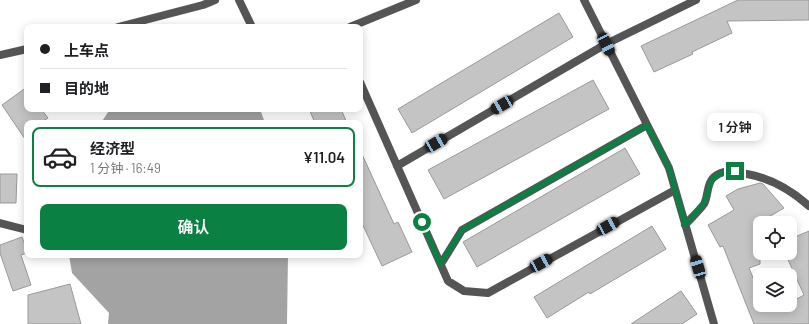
<!DOCTYPE html>
<html lang="zh">
<head>
<meta charset="utf-8">
<style>
	:root { --surface:#fff; --page:#f6f6f6; --text:#202124; --muted:#757577; --line:#e0e0e0; --accent:#0b8043 }
	body { margin:0; font-family:Barlow,"Noto Sans SC",sans-serif; background:var(--page); color:var(--text); height:100vh; display:flex; flex-direction:column; font-size:15px; white-space:nowrap }
	* { box-sizing:border-box; margin:0 }
	p { font-size:13px; color:var(--muted) }
	.icon { flex:none; width:22px; height:22px; fill:none; stroke:currentColor; stroke-width:2; stroke-linecap:round; stroke-linejoin:round }
	.map { position:relative; flex:1; overflow:hidden }
	.drawer { position:absolute; left:24px; top:120px; width:339px; height:138px; display:flex; flex-direction:column; background:var(--surface); border-radius:8px; box-shadow:0 2px 10px #0003 }
	.drawer>* { flex:none }
	.banner { position:absolute; left:24px; top:24px; width:339px; height:88px; border-radius:8px; box-shadow:0 2px 10px #0003; display:grid; align-content:center; height:88px; padding:0 16px; background:var(--surface) }
	.controls { position:absolute; left:753px; top:216px; display:grid; gap:8px }
	.controls a { display:grid; place-items:center; width:44px; height:44px; border-radius:8px; background:var(--surface); box-shadow:0 2px 10px #0003; font-size:20px }
	.end { position:absolute; width:18px; height:18px; margin:-9px; border:5px solid #0b8043; background:#fff; box-shadow:0 0 0 2px #fff }
	.from { border-radius:50% }
	.bubble { position:absolute; height:28px; border-radius:8px; background:var(--surface); box-shadow:0 2px 10px #0003; font-size:13px; font-weight:600; line-height:28px; text-align:center }
	.car { position:absolute; width:12px; height:24px; margin:-12px -6px; border-radius:5px; box-shadow:0 0 3px 1px #0007; background:linear-gradient(#222 24%,#8ab4d8 0 40%,#222 0 76%,#8ab4d8 0 86%,#222 0) }
	.banner b { display:flex; align-items:center; gap:14px; height:38px; font-size:15px }
	.banner b+b { border-top:1px solid var(--line) }
	.banner i { width:10px; height:10px; background:var(--text) }
	ul { padding:7px 0 0; list-style:none }
	li { display:flex; align-items:center; gap:12px; height:60px; margin:0 8px 6px; padding:0 8px; border:2px solid transparent; border-radius:8px }
	li div { flex:1 }
	li b { display:block; font-size:15px }
	li em { font-style:normal; font-weight:600 }
	li.active { border-color:var(--accent) }
	li>.icon { width:36px; height:36px; stroke-width:1.5 }
	.cta { display:flex; gap:8px; margin-top:auto; padding:8px 16px }
	.cta a { flex:1; height:46px; border-radius:8px; background:var(--accent); color:#fff; font-size:16px; font-weight:600; line-height:46px; text-align:center }
	.map>svg:first-child { display:block }
	.water { fill:#a3a3a3 }
	.building { fill:#c4c4c4; stroke:#999 }
	.lines { fill:none; stroke-linecap:round; stroke-linejoin:round }
	.minor { stroke:#555; stroke-width:8 }
	.tertiary { stroke:#555; stroke-width:8 }
	.route { stroke:#0b8043; stroke-width:5 }
</style>
</head>
<body>
<div class="map">
<svg width="809" height="324" viewBox="0 0 809 324">
	<rect width="100%" height="100%" fill="#fff"/>
	<path class="water" d="M 110,109 L 260,109 L 265,123 L 101,123 Z
		M 69,255 L 288,255 L 287,324 L 108,324 L 109,313 L 72,273 Z"/>
	<path class="building" d="M 738,0 L 809,0 L 809,20 L 727,21 L 732,33 L 692,52 L 693,54 L 654,72 L 641,46 Z
		M 559,13 L 573,37 L 412,133 L 398,109 Z
		M 593,80 L 609,109 L 444,199 L 428,170 Z
		M 27,87 L 27,109 L 41,109 L 48,118 L 40,123 L 27,123 L 27,142 L 2,105 Z
		M 309,109 L 341,109 L 347,123 L 315,123 Z
		M 625,148 L 640,174 L 477,267 L 463,242 Z
		M 360,150 L 394,224 L 398,222 L 412,252 L 382,266 L 360,219 Z
		M 0,174 L 17,174 L 16,203 L 0,203 Z
		M 760,183 L 763,184 L 784,208 L 760,222 L 760,264 L 749,268 L 760,295 L 760,305 L 790,305 L 790,303 L 804,295 L 785,253 L 790,253 L 790,239 L 809,231 L 809,324 L 754,324 L 723,246 L 720,247 L 708,225 L 734,210 L 726,196 L 738,189 Z
		M 652,226 L 666,249 L 590,294 L 589,292 L 547,318 L 534,297 Z
		M 22,237 L 27,250 L 27,253 L 21,255 L 31,285 L 13,291 L 0,253 L 0,245 Z
		M 70,284 L 81,324 L 28,324 L 28,295 Z
		M 681,291 L 697,314 L 682,324 L 631,324 Z"/>
	<g class="lines">
		<path class="minor" d="M 239,0 L 252,27
			M 584,0 L 669,168 L 714,324
			M 350,27 L 416,0
			M 360,82 L 448,281 L 464,291 L 488,293 L 675,190
			M 397,166 L 606,44 L 696,0
			M 0,223 L 27,230
			M 685,225 C 691,218 699,211 704,204 C 708,197 707,183 713,178 C 724,168 735,172 747,174 C 770,178 792,191 809,206
			M 441,264 L 462,230 L 647,125"/>
		<path class="tertiary" d="M 118,27 L 203,5 L 215,0
			M 0,55 L 27,49"/>
	</g>
	<g class="lines">
		<path class="route" d="M 422,222 L 440,264 L 462,230 L 647,125 L 669,168 L 685,225 L 704,203 L 712,179 C 719,174 725,171 735,171"/>
	</g>
</svg>
<div class="controls">
<a><svg class="icon" aria-label="locate" viewBox="0 0 24 24"><circle cx="12" cy="12" r="6"/><path d="M12 2v4M12 18v4M2 12h4M18 12h4"/></svg></a>
<a><svg class="icon" aria-label="layers" viewBox="0 0 24 24"><path d="M12 4l9 5-9 5-9-5zM3 14l9 5 9-5"/></svg></a>
</div>
<i class="end from" style="left:422px;top:222px"></i>
<i class="end" style="left:735px;top:171px"></i>
<div class="bubble" style="left:707px;top:113px;width:56px">1 分钟</div>
<i class="car" style="left:606px;top:44px;rotate:154deg"></i>
<i class="car" style="left:502px;top:105px;rotate:240deg"></i>
<i class="car" style="left:436px;top:143px;rotate:60deg"></i>
<i class="car" style="left:608px;top:226px;rotate:61deg"></i>
<i class="car" style="left:541px;top:263px;rotate:61deg"></i>
<i class="car" style="left:698px;top:267px;rotate:344deg"></i>
<div class="banner">
<b><i class="from"></i>上车点</b>
<b><i></i>目的地</b>
</div>
<section class="drawer">
<ul>
<li class="active"><svg class="icon" aria-label="car" viewBox="0 0 24 24"><path d="M5 17H2v-5l4-1 3-4h7l3 4 3 1v5h-3M9 17h6M6 11h13"/><circle cx="7" cy="17" r="2"/><circle cx="17" cy="17" r="2"/></svg><div><b>经济型</b><p>1 分钟 · 16:49</p></div><em>¥11.04</em></li>
</ul>
<div class="cta"><a>确认</a></div>
</section>
</div>
</body>
</html>
